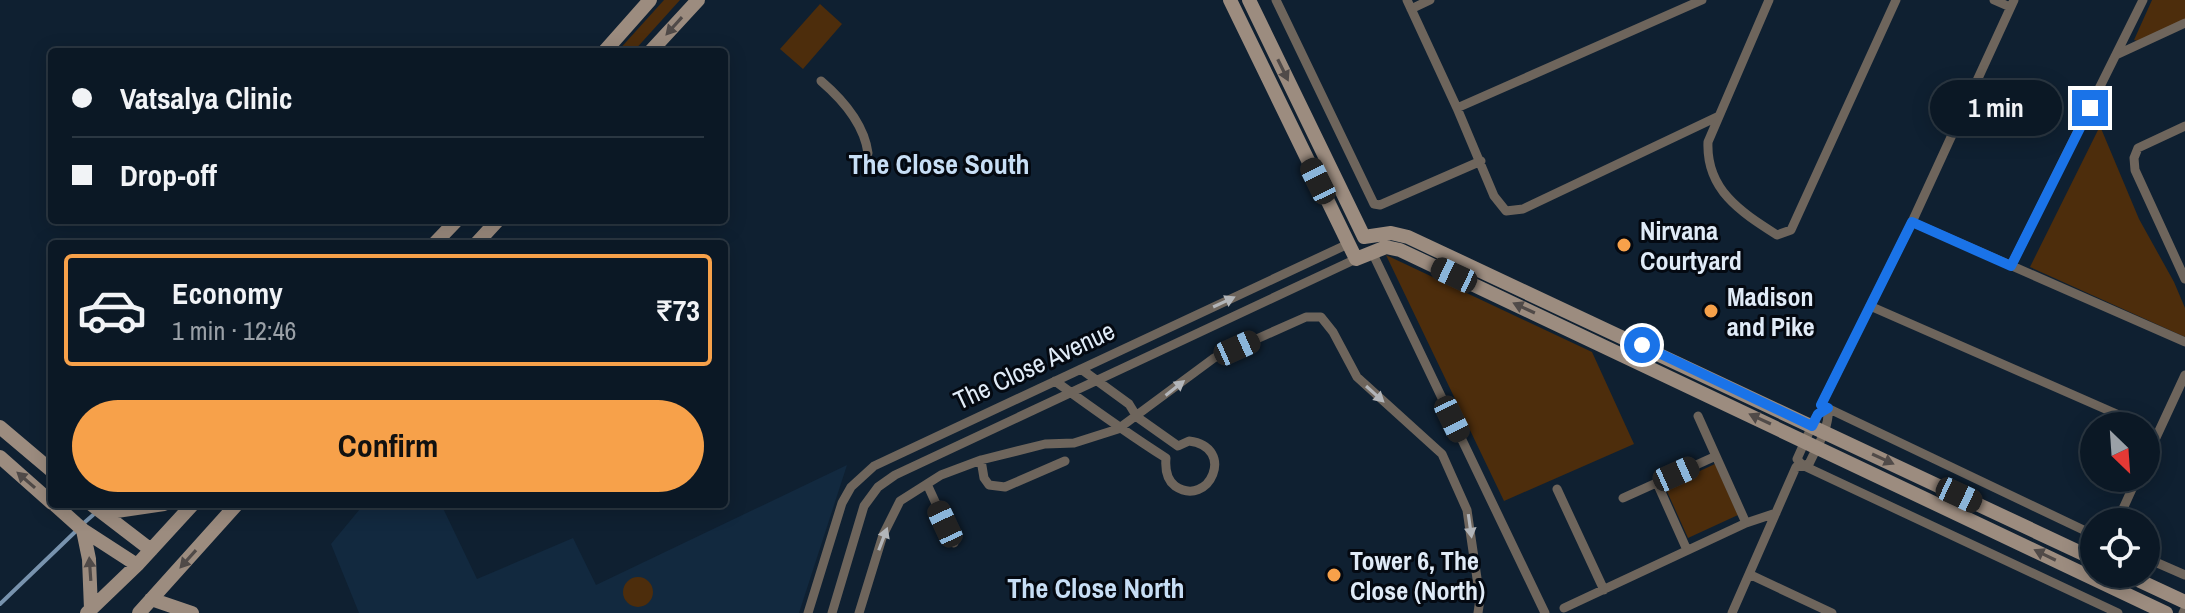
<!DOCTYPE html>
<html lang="en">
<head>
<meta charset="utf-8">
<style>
	:root { --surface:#0b1825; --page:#14212d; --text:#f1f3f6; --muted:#9aa0a7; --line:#2b3742; --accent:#f7a14a }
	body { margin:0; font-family:"Archivo Narrow",sans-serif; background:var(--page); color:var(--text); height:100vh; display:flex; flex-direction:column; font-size:30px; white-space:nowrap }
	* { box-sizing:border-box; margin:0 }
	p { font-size:26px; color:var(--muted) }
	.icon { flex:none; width:44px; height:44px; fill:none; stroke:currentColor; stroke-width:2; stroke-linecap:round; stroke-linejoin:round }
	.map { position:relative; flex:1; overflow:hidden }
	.drawer { position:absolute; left:48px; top:240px; width:680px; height:268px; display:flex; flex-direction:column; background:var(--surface); border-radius:8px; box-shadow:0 4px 20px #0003,0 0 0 2px var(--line) }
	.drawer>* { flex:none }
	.banner { position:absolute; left:48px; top:48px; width:680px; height:176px; border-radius:8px; box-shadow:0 4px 20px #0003,0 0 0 2px var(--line); display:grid; align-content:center; height:176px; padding:0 24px; background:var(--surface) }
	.needle { width:52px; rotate:155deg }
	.tools { position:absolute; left:2080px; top:412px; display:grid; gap:16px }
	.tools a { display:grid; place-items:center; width:80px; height:80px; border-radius:50%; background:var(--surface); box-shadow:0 4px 20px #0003,0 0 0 2px var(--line); font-size:40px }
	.end { position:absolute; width:36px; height:36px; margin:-18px; border:10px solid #1a73e8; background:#fff; box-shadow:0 0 0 4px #fff }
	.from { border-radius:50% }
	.bubble { position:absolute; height:56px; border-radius:28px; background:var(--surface); box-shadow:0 4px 20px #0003,0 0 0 2px var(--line); font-size:26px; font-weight:800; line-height:56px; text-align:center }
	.car { position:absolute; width:24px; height:48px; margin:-24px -12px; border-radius:10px; box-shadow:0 0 6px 2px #0007; background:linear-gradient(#222 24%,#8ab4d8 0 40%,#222 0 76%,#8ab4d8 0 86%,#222 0) }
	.banner b { display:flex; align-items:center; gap:28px; height:76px; font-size:30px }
	.banner b+b { border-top:2px solid var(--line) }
	.banner i { width:20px; height:20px; background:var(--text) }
	ul { padding:14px 0 0; list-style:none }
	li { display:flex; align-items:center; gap:24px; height:112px; margin:0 16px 12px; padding:0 8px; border:4px solid var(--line); border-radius:8px }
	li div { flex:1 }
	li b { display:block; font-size:30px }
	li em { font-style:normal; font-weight:800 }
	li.current { border-color:var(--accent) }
	li>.icon { width:72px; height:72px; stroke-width:1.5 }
	.primary-button { display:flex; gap:16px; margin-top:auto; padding:16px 24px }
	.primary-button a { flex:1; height:92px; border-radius:48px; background:var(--accent); color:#111; font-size:32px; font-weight:800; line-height:92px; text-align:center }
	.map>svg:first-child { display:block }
	.built { fill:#12293f }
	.green { fill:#4d2d0c }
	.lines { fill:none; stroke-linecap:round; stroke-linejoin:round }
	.stream { stroke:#7893ae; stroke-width:4 }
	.street { stroke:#6e655c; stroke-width:9 }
	.secondary { stroke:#9c8c7f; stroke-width:14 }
	.oneway { fill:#504a48 }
	.oneway2 { fill:#b2b5b9 }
	.route { stroke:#1a73e8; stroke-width:10 }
	.poi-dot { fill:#f7a14a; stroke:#040911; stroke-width:3 }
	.labels { text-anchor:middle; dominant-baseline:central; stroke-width:6; stroke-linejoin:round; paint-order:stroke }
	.poi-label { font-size:26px; font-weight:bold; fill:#e0ebf7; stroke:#040911; text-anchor:start }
	.street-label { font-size:26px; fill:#e0ebf7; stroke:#040911 }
	.neighbourhood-label { font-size:28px; font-weight:bold; fill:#c7def5; stroke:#040911 }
</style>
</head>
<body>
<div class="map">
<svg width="2185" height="613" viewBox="0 0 2185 613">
	<rect width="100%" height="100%" fill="#0f2031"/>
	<path class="built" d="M 847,465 L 799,613 L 359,613 L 331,544 L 364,504 L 441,504 L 477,579 L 573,538 L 596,585 Z"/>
	<path class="green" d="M 664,0 L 680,0 L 633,52 L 617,52 Z
		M 2152,0 L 2185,0 L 2185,20 L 2141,42 L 2134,40 Z
		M 820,4 L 842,24 L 803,69 L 780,49 Z
		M 2100,126 L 2139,219 L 2174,282 L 2185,308 L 2185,337 L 2030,267 Z
		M 1386,255 L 1592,352 L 1634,444 L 1504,501 Z
		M 1715,464 L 1738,515 L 1688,538 L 1665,487 Z
		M623 592a15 15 0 1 1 30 0a15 15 0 1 1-30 0Z"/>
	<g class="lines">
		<path class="stream" d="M 85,522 L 93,515
			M 0,604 L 75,532"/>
		<path class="street" d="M 1276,0 L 1374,204 L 1380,205 L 1481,161
			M 1407,0 L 1457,108 L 1494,196 L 1506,211 L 1523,209 L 1719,116
			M 1769,0 L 1708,142 C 1706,190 1741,212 1777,235 L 1791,230 L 1896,0
			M 1994,0 L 2010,7
			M 2014,0 L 1912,222 L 1821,405 L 2094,535
			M 1411,9 L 1430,0
			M 2116,55 L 2185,23
			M 821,81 C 842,99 864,124 868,153
			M 1457,108 L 1702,0
			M 2185,126 L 2138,148 L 2134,158 L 2135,170 L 2185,279
			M 1912,222 L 2185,342
			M 1372,252 L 1545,613
			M 2011,266 L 2143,0
			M 1870,306 L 2144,426
			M 1055,381 C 1092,408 1128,434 1166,458 C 1165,469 1166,479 1175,486 C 1209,509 1237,447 1189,441 L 1178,446 L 1137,417 L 1129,404 L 1081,369
			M 1698,416 L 1746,523
			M 2146,459 L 2185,375
			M 981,460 L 984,478 L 989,485 L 1005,487 L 1065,461
			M 1802,465 L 2118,613
			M 1657,483 L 1687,550
			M 927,484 L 954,543
			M 1557,489 L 1604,590
			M 1623,498 L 1716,456
			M 2117,522 L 2137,478
			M 2146,558 L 2185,575
			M 1751,575 L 1832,613
			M 1564,608 L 1746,523 L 1776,513
			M 808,613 L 842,503 L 851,487 L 874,466 L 1348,244
			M 832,613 L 864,506 L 878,487 L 895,475 L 1356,259
			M 859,613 L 883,535 L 900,501 L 941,475 L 981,460 L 1045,444 L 1074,443 L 1118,429 L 1214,358 L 1306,317 L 1321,317 L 1333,332 L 1357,377 L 1442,454 L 1467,510 L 1480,599 L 1478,613
			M 1732,613 L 1796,467 L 1809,464 C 1817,446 1830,428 1828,408 L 1818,414 L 1815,419 L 1797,459 L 1802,465
			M 2183,613 L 2185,609"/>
		<path class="secondary" d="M 1230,0 L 1356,259 L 1386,247 L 1400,250 L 2166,613
			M 1249,0 L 1364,237 L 1391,233 L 1408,237 L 2094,559
			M 604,52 L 650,0
			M 650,52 L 698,0
			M 434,244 L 457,220
			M 476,244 L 498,220
			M 0,427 L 52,471
			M 0,457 L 52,503
			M 54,504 L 83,530 L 137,565
			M 91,504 L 151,550
			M 103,513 L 164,504
			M 83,530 L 89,559 L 91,609
			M 2125,574 L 2185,602
			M 151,599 L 192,613
			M 87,613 L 137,565 L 193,504
			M 139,613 L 237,504"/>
	</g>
	<defs><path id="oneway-solid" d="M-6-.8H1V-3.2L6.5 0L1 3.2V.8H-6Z" transform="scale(2)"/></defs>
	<g class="oneway">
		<use href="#oneway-solid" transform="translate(674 26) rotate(132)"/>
		<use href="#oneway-solid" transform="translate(1283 70) rotate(64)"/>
		<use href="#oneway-solid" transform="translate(1524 308) rotate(-155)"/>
		<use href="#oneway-solid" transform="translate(1760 419) rotate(-155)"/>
		<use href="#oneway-solid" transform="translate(1883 459) rotate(25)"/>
		<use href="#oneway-solid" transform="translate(26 480) rotate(-139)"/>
		<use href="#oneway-solid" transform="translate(2045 555) rotate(-154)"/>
		<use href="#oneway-solid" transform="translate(188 559) rotate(132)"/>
		<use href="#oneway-solid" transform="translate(90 569) rotate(-94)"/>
	</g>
	<g class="oneway2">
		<use href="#oneway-solid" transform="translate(1224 302) rotate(-25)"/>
		<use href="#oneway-solid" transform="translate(1175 388) rotate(-38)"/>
		<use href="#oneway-solid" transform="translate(1375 394) rotate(42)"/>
		<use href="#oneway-solid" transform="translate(1470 526) rotate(82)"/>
		<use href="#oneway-solid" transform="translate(883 539) rotate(-69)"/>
	</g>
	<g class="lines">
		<path class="route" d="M 1642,345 L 1812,426 L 1818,414 L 1828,408 L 1821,405 L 1912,222 L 2011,266 L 2090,108"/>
	</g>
	<g class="poi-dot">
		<circle cx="1624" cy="245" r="8"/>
		<circle cx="1711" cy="311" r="8"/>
		<circle cx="1334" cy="575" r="8"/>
	</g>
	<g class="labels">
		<g class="poi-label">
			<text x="1640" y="230">Nirvana<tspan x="1640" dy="30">Courtyard</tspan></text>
			<text x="1727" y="296">Madison<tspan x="1727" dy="30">and Pike</tspan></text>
			<text x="1350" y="560">Tower 6, The<tspan x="1350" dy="30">Close (North)</tspan></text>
		</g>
		<g class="street-label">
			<text transform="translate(1034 365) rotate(-25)">The Close Avenue</text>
		</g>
		<g class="neighbourhood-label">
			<text x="939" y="164">The Close South</text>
			<text x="1096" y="588">The Close North</text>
		</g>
	</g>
</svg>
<div class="tools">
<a><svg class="needle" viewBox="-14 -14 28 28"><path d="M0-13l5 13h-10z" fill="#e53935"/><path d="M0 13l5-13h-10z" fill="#9aa0a7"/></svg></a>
<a><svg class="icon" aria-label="locate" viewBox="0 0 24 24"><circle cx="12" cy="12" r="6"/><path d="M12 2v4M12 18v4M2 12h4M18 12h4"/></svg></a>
</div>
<i class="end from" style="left:1642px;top:345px"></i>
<i class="end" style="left:2090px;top:108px"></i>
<div class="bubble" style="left:1930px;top:80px;width:132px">1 min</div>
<i class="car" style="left:1318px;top:181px;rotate:334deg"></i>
<i class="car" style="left:1454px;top:275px;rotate:295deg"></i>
<i class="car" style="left:1237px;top:348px;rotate:66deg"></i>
<i class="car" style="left:1452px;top:419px;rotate:154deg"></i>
<i class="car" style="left:1676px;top:474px;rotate:66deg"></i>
<i class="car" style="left:1959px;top:495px;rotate:115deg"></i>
<i class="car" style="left:945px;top:524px;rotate:335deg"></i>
<div class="banner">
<b><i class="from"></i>Vatsalya Clinic</b>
<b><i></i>Drop-off</b>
</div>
<section class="drawer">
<ul>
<li class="current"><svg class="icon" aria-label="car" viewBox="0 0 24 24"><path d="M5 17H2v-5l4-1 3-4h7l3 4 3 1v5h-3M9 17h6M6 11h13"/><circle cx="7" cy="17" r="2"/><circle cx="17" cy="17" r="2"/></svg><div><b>Economy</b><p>1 min · 12:46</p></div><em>₹73</em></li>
</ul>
<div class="primary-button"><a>Confirm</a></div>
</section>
</div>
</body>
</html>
